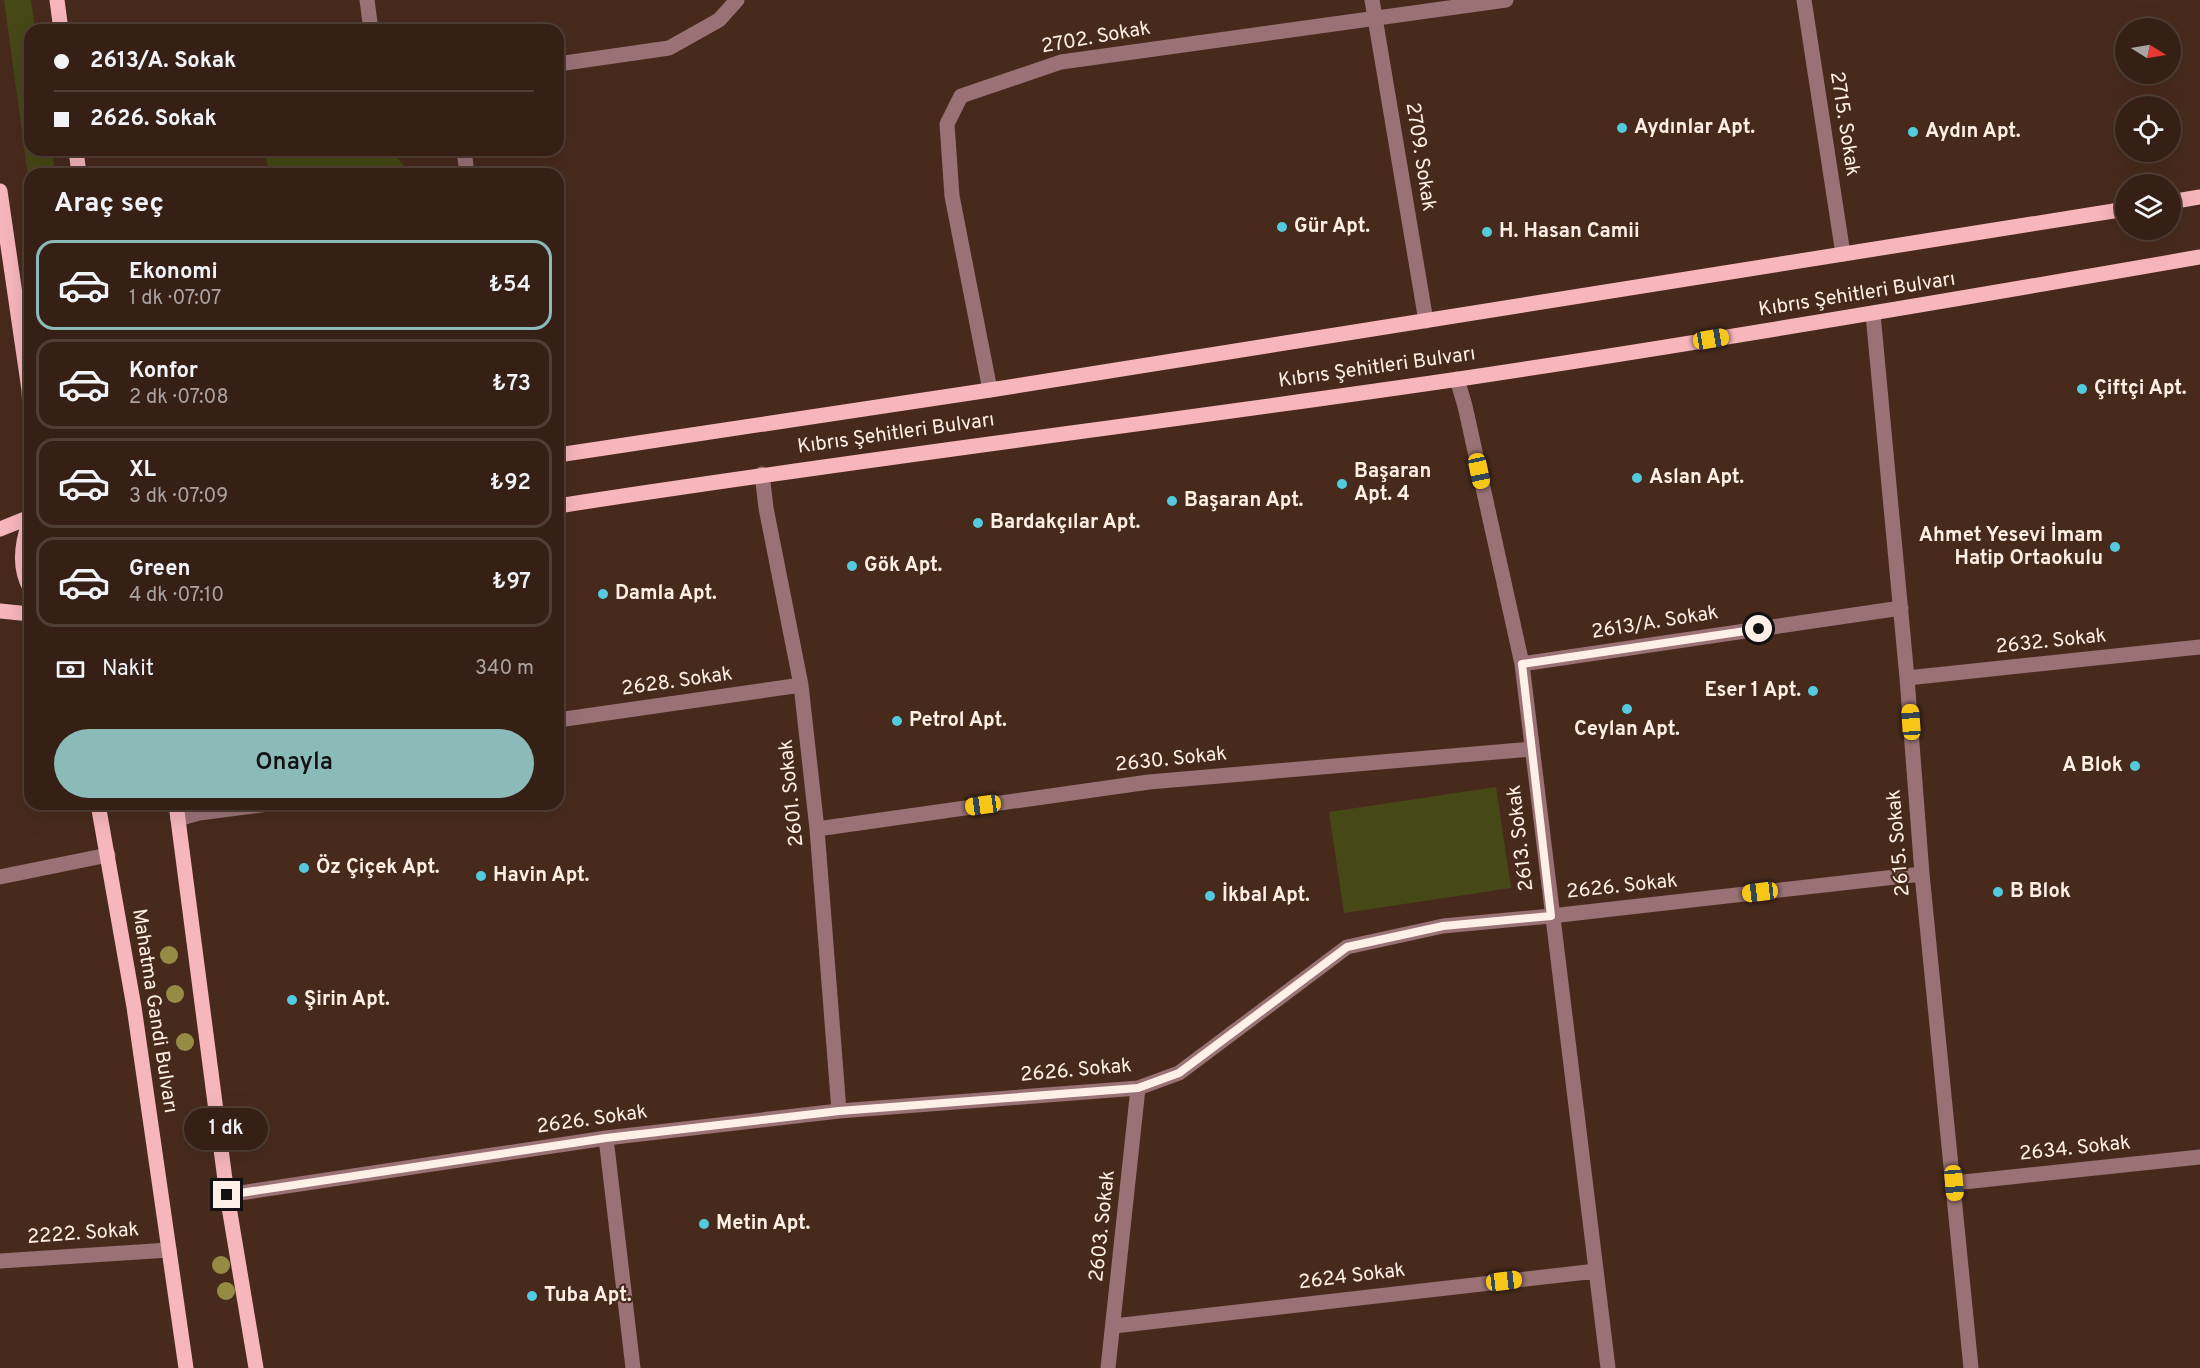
<!DOCTYPE html>
<html lang="tr">
<head>
<meta charset="utf-8">
<style>
	:root { --surface:#362016; --page:#3d281f; --text:#f1f3f6; --muted:#aaa3a1; --line:#503e35; --accent:#8bbbb9 }
	body { margin:0; font-family:Overpass,sans-serif; background:var(--page); color:var(--text); height:100vh; display:flex; flex-direction:column; font-size:22px; white-space:nowrap }
	* { box-sizing:border-box; margin:0 }
	p { font-size:20px; color:var(--muted) }
	.icon { flex:none; width:33px; height:33px; fill:none; stroke:currentColor; stroke-width:2; stroke-linecap:round; stroke-linejoin:round }
	.map { position:relative; flex:1; overflow:hidden }
	.details { position:absolute; left:24px; top:168px; width:540px; height:642px; display:flex; flex-direction:column; background:var(--surface); border-radius:18px; box-shadow:0 6px 24px #0002,0 0 0 2px var(--line) }
	.details>* { flex:none }
	.banner { position:absolute; left:24px; top:24px; width:540px; height:132px; border-radius:18px; box-shadow:0 6px 24px #0002,0 0 0 2px var(--line); display:grid; align-content:center; height:132px; padding:0 30px; background:var(--surface) }
	.needle { width:39px; rotate:101deg }
	.controls { position:absolute; left:2115px; top:18px; display:grid; gap:12px }
	.controls a { display:grid; place-items:center; width:66px; height:66px; border-radius:50%; background:var(--surface); box-shadow:0 6px 24px #0002,0 0 0 2px var(--line); font-size:30px }
	.end { position:absolute; width:27px; height:27px; margin:-14px; border:8px solid #feefe7; background:#111; box-shadow:0 0 0 3px #111 }
	.from { border-radius:50% }
	.bubble { position:absolute; height:42px; border-radius:21px; background:var(--surface); box-shadow:0 6px 24px #0002,0 0 0 2px var(--line); font-size:20px; font-weight:600; line-height:42px; text-align:center }
	.car { position:absolute; width:18px; height:36px; margin:-18px -9px; border-radius:8px; box-shadow:0 0 4px 2px #0007; background:linear-gradient(#f5c518 24%,#345 0 40%,#f5c518 0 76%,#345 0 86%,#f5c518 0) }
	.banner b { display:flex; align-items:center; gap:21px; height:57px; font-size:22px }
	.banner b+b { border-top:2px solid var(--line) }
	.banner i { width:15px; height:15px; background:var(--text) }
	ul { padding:0; list-style:none }
	li { display:flex; align-items:center; gap:18px; height:90px; margin:0 12px 9px; padding:0 18px; border:3px solid var(--line); border-radius:18px }
	li div { flex:1 }
	li b { display:block; font-size:22px }
	li em { font-style:normal; font-weight:600 }
	li.on { border-color:var(--accent) }
	li>.icon { width:54px; height:54px; stroke-width:1.5 }
	h2 { padding:0 30px; font-size:27px; line-height:72px }
	.pay { display:flex; align-items:center; gap:15px; height:66px; padding:0 30px; font-size:22px }
	.pay p { margin-inline-start:auto }
	.cta { display:flex; gap:12px; margin-top:auto; padding:12px 30px }
	.cta a { flex:1; height:69px; border-radius:36px; background:var(--accent); color:#111; font-size:24px; font-weight:600; line-height:69px; text-align:center }
	.map>svg:first-child { display:block }
	.green { fill:#464816 }
	.lines { fill:none; stroke-linecap:round; stroke-linejoin:round }
	.minor { stroke:#9a7276; stroke-width:15 }
	.major { stroke:#f6b6bc; stroke-width:15 }
	.tree { fill:#958b45 }
	.route { stroke:#feefe7; stroke-width:8 }
	.poi-dot { fill:#54cade; stroke:#482a1d; stroke-width:2 }
	.labels { text-anchor:middle; dominant-baseline:central; stroke-width:4.5; stroke-linejoin:round; paint-order:stroke }
	.street-label { font-size:20px; fill:#feefe7; stroke:#482a1d }
	.poi-label { font-size:20px; font-weight:bold; fill:#feefe7; stroke:#482a1d; text-anchor:start }
</style>
</head>
<body>
<div class="map">
<svg width="2200" height="1368" viewBox="0 0 2200 1368">
	<rect width="100%" height="100%" fill="#482a1d"/>
	<path class="green" d="M 4,0 L 31,0 L 35,30 L 30,30 L 30,150 L 52,150 L 55,174 L 30,174 L 30,191 Z
		M 264,150 L 390,150 L 412,174 L 270,174 Z
		M 1496,787 L 1511,888 L 1344,913 L 1329,812 Z"/>
	<g class="lines">
		<path class="minor" d="M 367,0 L 371,30
			M 1372,0 L 1426,321
			M 1804,0 L 1843,254
			M 558,64 L 669,48 L 719,20 L 737,0
			M 464,150 L 467,174
			M 1873,314 L 1907,678 L 1922,874 L 1971,1368
			M 1457,379 L 1465,406 L 1522,664 L 1608,1368
			M 990,390 L 952,196 L 947,124 L 961,96 L 1061,62 L 1506,0
			M 762,474 L 766,508 L 801,685 L 817,829 L 839,1111
			M 1522,664 L 1901,608
			M 1907,678 L 2200,647
			M 558,720 L 801,685
			M 178,819 L 199,813 L 268,804
			M 817,829 L 1149,782 L 1531,749
			M 0,877 L 108,855
			M 606,1138 L 633,1368
			M 1954,1183 L 2200,1157
			M 227,1195 L 606,1138 L 839,1111 L 1138,1088 L 1179,1073 L 1347,947 L 1443,926 L 1551,916 L 1922,874
			M 0,1261 L 169,1250
			M 1114,1326 L 1596,1271
			M 1108,1368 L 1138,1088"/>
		<path class="major" d="M 57,0 L 61,30
			M 76,150 L 79,174
			M 0,191 L 29,390 L 30,409
			M 2170,202 L 2200,197
			M 558,455 L 990,390 L 2126,209
			M 558,506 C 858,459 1159,423 1459,379 C 1707,342 1953,300 2200,257
			M 30,520 C 22,542 18,567 30,588
			M 0,529 L 30,517
			M 0,611 L 30,614
			M 98,804 L 134,1007 L 186,1368
			M 176,804 L 227,1195 L 256,1368"/>
	</g>
	<g class="tree">
		<circle cx="169" cy="955" r="9"/>
		<circle cx="175" cy="994" r="9"/>
		<circle cx="185" cy="1042" r="9"/>
		<circle cx="221" cy="1265" r="9"/>
		<circle cx="226" cy="1291" r="9"/>
	</g>
	<g class="lines">
		<path class="route" d="M 227,1195 L 606,1138 L 839,1111 L 1138,1088 L 1179,1073 L 1347,947 L 1443,926 L 1551,916 L 1522,664 L 1759,629"/>
	</g>
	<g class="poi-dot">
		<circle cx="1622" cy="128" r="6"/>
		<circle cx="1913" cy="132" r="6"/>
		<circle cx="1282" cy="227" r="6"/>
		<circle cx="1487" cy="232" r="6"/>
		<circle cx="2082" cy="389" r="6"/>
		<circle cx="1637" cy="478" r="6"/>
		<circle cx="1342" cy="484" r="6"/>
		<circle cx="1172" cy="501" r="6"/>
		<circle cx="978" cy="523" r="6"/>
		<circle cx="2115" cy="547" r="6"/>
		<circle cx="852" cy="566" r="6"/>
		<circle cx="603" cy="594" r="6"/>
		<circle cx="1813" cy="691" r="6"/>
		<circle cx="1627" cy="709" r="6"/>
		<circle cx="897" cy="721" r="6"/>
		<circle cx="2135" cy="766" r="6"/>
		<circle cx="304" cy="868" r="6"/>
		<circle cx="481" cy="876" r="6"/>
		<circle cx="1998" cy="892" r="6"/>
		<circle cx="1210" cy="896" r="6"/>
		<circle cx="292" cy="1000" r="6"/>
		<circle cx="704" cy="1224" r="6"/>
		<circle cx="532" cy="1296" r="6"/>
	</g>
	<g class="labels">
		<g class="street-label">
			<text transform="translate(1096 38) rotate(-10)">2702. Sokak</text>
			<text transform="translate(1844 124) rotate(81)">2715. Sokak</text>
			<text transform="translate(1420 157) rotate(81)">2709. Sokak</text>
			<text transform="translate(1857 295) rotate(-9)">Kıbrıs Şehitleri Bulvarı</text>
			<text transform="translate(1377 368) rotate(-8)">Kıbrıs Şehitleri Bulvarı</text>
			<text transform="translate(896 434) rotate(-8)">Kıbrıs Şehitleri Bulvarı</text>
			<text transform="translate(1655 623) rotate(-9)">2613/A. Sokak</text>
			<text transform="translate(2051 642) rotate(-6)">2632. Sokak</text>
			<text transform="translate(677 682) rotate(-8)">2628. Sokak</text>
			<text transform="translate(1171 760) rotate(-6)">2630. Sokak</text>
			<text transform="translate(792 793) rotate(-96)">2601. Sokak</text>
			<text transform="translate(1521 838) rotate(-97)">2613. Sokak</text>
			<text transform="translate(1899 843) rotate(-95)">2615. Sokak</text>
			<text transform="translate(1622 887) rotate(-6)">2626. Sokak</text>
			<text transform="translate(154 1011) rotate(81)">Mahatma Gandi Bulvarı</text>
			<text transform="translate(1076 1071) rotate(-5)">2626. Sokak</text>
			<text transform="translate(592 1120) rotate(-8)">2626. Sokak</text>
			<text transform="translate(2075 1149) rotate(-6)">2634. Sokak</text>
			<text transform="translate(1103 1226) rotate(-84)">2603. Sokak</text>
			<text transform="translate(83 1234) rotate(-4)">2222. Sokak</text>
			<text transform="translate(1352 1277) rotate(-7)">2624 Sokak</text>
		</g>
		<g class="poi-label">
			<text x="1634" y="128">Aydınlar Apt.</text>
			<text x="1925" y="132">Aydın Apt.</text>
			<text x="1294" y="227">Gür Apt.</text>
			<text x="1499" y="232">H. Hasan Camii</text>
			<text x="2094" y="389">Çiftçi Apt.</text>
			<text x="1354" y="472">Başaran<tspan x="1354" dy="23">Apt. 4</tspan></text>
			<text x="1649" y="478">Aslan Apt.</text>
			<text x="1184" y="501">Başaran Apt.</text>
			<text x="990" y="523">Bardakçılar Apt.</text>
			<text x="2103" y="536" text-anchor="end">Ahmet Yesevi İmam<tspan x="2103" dy="23">Hatip Ortaokulu</tspan></text>
			<text x="864" y="566">Gök Apt.</text>
			<text x="615" y="594">Damla Apt.</text>
			<text x="1801" y="691" text-anchor="end">Eser 1 Apt.</text>
			<text x="909" y="721">Petrol Apt.</text>
			<text x="1627" y="730" text-anchor="middle">Ceylan Apt.</text>
			<text x="2123" y="766" text-anchor="end">A Blok</text>
			<text x="316" y="868">Öz Çiçek Apt.</text>
			<text x="493" y="876">Havin Apt.</text>
			<text x="2010" y="892">B Blok</text>
			<text x="1222" y="896">İkbal Apt.</text>
			<text x="304" y="1000">Şirin Apt.</text>
			<text x="716" y="1224">Metin Apt.</text>
			<text x="544" y="1296">Tuba Apt.</text>
		</g>
	</g>
</svg>
<div class="controls">
<a><svg class="needle" viewBox="-14 -14 28 28"><path d="M0-13l5 13h-10z" fill="#e53935"/><path d="M0 13l5-13h-10z" fill="#aaa3a1"/></svg></a>
<a><svg class="icon" aria-label="locate" viewBox="0 0 24 24"><circle cx="12" cy="12" r="6"/><path d="M12 2v4M12 18v4M2 12h4M18 12h4"/></svg></a>
<a><svg class="icon" aria-label="layers" viewBox="0 0 24 24"><path d="M12 4l9 5-9 5-9-5zM3 14l9 5 9-5"/></svg></a>
</div>
<i class="end from" style="left:1759px;top:629px"></i>
<i class="end" style="left:227px;top:1195px"></i>
<div class="bubble" style="left:184px;top:1108px;width:84px">1 dk</div>
<i class="car" style="left:1711px;top:339px;rotate:81deg"></i>
<i class="car" style="left:1479px;top:471px;rotate:168deg"></i>
<i class="car" style="left:1911px;top:722px;rotate:356deg"></i>
<i class="car" style="left:983px;top:805px;rotate:262deg"></i>
<i class="car" style="left:1760px;top:892px;rotate:263deg"></i>
<i class="car" style="left:1954px;top:1183px;rotate:175deg"></i>
<i class="car" style="left:1504px;top:1281px;rotate:83deg"></i>
<div class="banner">
<b><i class="from"></i>2613/A. Sokak</b>
<b><i></i>2626. Sokak</b>
</div>
<section class="details">
<h2>Araç seç</h2>
<ul>
<li class="on"><svg class="icon" aria-label="car" viewBox="0 0 24 24"><path d="M5 17H2v-5l4-1 3-4h7l3 4 3 1v5h-3M9 17h6M6 11h13"/><circle cx="7" cy="17" r="2"/><circle cx="17" cy="17" r="2"/></svg><div><b>Ekonomi</b><p>1 dk · 07:07</p></div><em>₺54</em></li>
<li><svg class="icon" aria-label="car" viewBox="0 0 24 24"><path d="M5 17H2v-5l4-1 3-4h7l3 4 3 1v5h-3M9 17h6M6 11h13"/><circle cx="7" cy="17" r="2"/><circle cx="17" cy="17" r="2"/></svg><div><b>Konfor</b><p>2 dk · 07:08</p></div><em>₺73</em></li>
<li><svg class="icon" aria-label="car" viewBox="0 0 24 24"><path d="M5 17H2v-5l4-1 3-4h7l3 4 3 1v5h-3M9 17h6M6 11h13"/><circle cx="7" cy="17" r="2"/><circle cx="17" cy="17" r="2"/></svg><div><b>XL</b><p>3 dk · 07:09</p></div><em>₺92</em></li>
<li><svg class="icon" aria-label="car" viewBox="0 0 24 24"><path d="M5 17H2v-5l4-1 3-4h7l3 4 3 1v5h-3M9 17h6M6 11h13"/><circle cx="7" cy="17" r="2"/><circle cx="17" cy="17" r="2"/></svg><div><b>Green</b><p>4 dk · 07:10</p></div><em>₺97</em></li>
</ul>
<div class="pay"><svg class="icon" aria-label="cash" viewBox="0 0 24 24"><path d="M3 7h18v10H3z"/><circle cx="12" cy="12" r="2"/></svg>Nakit<p>340 m</p></div>
<div class="cta"><a>Onayla</a></div>
</section>
</div>
</body>
</html>
